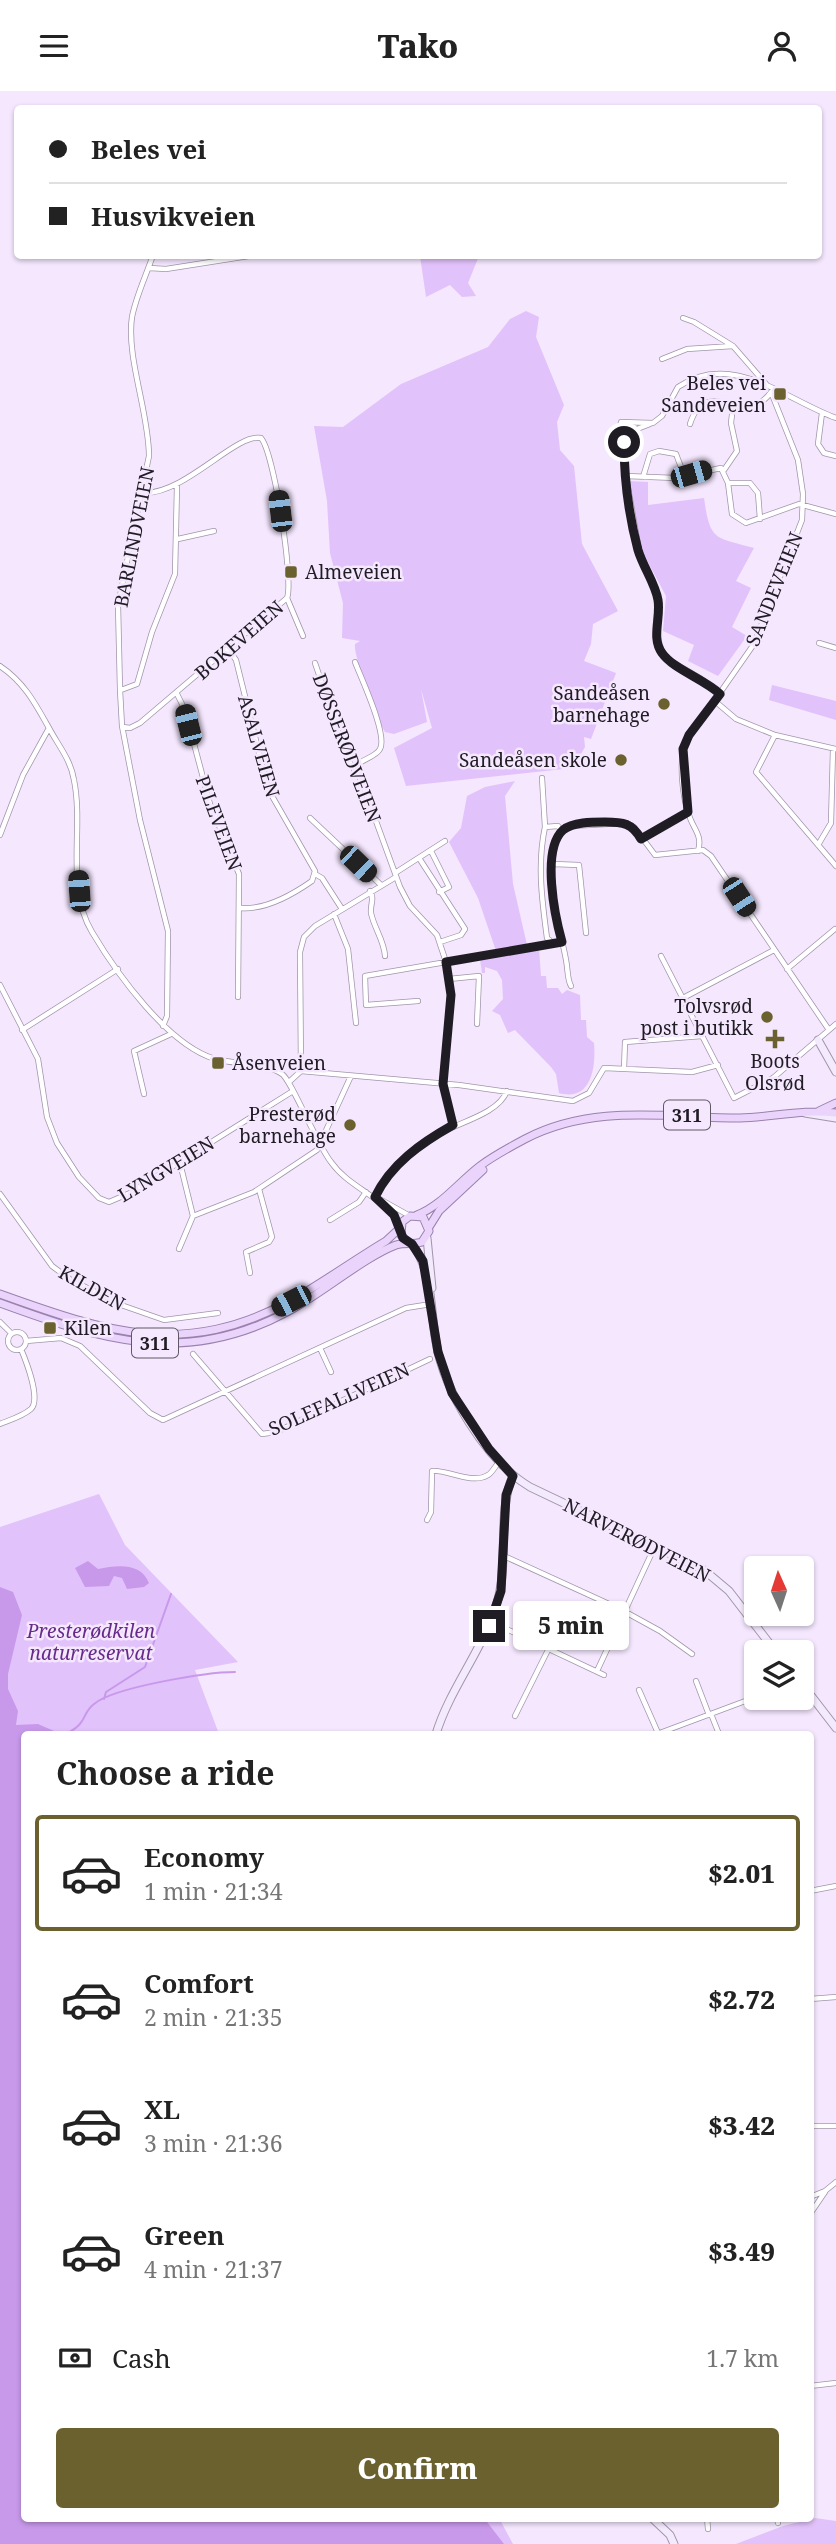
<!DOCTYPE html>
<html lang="en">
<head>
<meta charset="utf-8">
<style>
	:root { --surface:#fff; --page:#f6f6f6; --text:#222; --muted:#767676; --line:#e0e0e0; --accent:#6a612e }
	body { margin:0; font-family:"Noto Serif",serif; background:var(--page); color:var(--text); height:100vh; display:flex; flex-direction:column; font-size:26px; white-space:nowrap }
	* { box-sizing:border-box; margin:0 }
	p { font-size:23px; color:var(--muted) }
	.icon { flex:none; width:38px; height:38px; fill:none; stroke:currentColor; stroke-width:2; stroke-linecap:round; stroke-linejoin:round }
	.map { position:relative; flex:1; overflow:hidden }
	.sheet { position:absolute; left:21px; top:1640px; width:793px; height:791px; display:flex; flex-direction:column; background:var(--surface); border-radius:7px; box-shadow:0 2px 5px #0004 }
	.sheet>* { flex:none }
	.guide { position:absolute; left:14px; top:14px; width:808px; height:154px; border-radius:7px; box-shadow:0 2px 5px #0004; display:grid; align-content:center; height:154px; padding:0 35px; background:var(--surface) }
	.needle { width:46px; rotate:357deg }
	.buttons { position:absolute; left:744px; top:1465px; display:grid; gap:14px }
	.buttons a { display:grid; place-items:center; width:70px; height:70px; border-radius:7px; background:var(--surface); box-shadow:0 2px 5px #0004; font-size:35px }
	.end { position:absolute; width:32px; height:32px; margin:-16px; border:9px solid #201c24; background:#fff; box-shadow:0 0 0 4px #fff }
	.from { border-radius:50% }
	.bubble { position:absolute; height:49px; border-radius:7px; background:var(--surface); box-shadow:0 2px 5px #0004; font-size:23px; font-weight:800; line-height:49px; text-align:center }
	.car { position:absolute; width:21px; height:42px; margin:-21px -10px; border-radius:9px; box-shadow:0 0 5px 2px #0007; background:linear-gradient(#222 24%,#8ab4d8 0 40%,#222 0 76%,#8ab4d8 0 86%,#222 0) }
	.guide b { display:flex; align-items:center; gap:24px; height:66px; font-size:26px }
	.guide b+b { border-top:2px solid var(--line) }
	.guide i { width:18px; height:18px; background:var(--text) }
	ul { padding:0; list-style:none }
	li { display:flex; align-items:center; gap:21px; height:116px; margin:0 14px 10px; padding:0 21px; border:4px solid transparent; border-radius:7px }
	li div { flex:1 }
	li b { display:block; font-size:26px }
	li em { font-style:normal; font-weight:800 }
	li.active { border-color:var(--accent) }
	li>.icon { width:63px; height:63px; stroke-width:1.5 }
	h2 { padding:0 35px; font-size:32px; line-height:84px }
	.pay { display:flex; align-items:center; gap:18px; height:77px; padding:0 35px; font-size:26px }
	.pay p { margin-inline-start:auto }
	.cta { display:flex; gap:14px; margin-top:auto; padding:14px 35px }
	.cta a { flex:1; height:80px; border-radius:7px; background:var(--accent); color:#fff; font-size:28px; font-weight:800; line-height:80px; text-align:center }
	header { display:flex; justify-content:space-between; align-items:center; height:91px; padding:0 35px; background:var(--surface); font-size:32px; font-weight:800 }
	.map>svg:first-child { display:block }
	.green { fill:#e2c2fb }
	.water { fill:#c899eb }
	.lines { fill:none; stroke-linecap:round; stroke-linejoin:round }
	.stream { stroke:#c899eb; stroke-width:2 }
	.minor-casing { stroke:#a195aa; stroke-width:6 }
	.secondary-casing { stroke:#a195aa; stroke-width:9 }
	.primary-casing { stroke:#9a81ae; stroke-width:9 }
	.minor { stroke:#fff; stroke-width:4.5 }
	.secondary { stroke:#f4eafd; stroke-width:7 }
	.primary { stroke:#ead4fb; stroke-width:7 }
	.route { stroke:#201c24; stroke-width:9 }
	.poi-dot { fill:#6a612e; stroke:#f4e7fe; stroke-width:2.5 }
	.labels { text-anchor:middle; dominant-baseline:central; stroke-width:5; stroke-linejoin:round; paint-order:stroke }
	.shield { fill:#f4e7fe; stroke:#605965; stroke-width:2 }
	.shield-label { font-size:18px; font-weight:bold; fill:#201c24 }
	.poi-label { font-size:19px; fill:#201c24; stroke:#f4e7fe; text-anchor:end }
	.street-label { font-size:19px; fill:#201c24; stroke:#f4e7fe }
	.park-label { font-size:19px; font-style:italic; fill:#662b8a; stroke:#f4e7fe }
</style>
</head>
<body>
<header><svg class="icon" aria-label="menu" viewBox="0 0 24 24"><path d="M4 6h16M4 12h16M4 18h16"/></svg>Tako<svg class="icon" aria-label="person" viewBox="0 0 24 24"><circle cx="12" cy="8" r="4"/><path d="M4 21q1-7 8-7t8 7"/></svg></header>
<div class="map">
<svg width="836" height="2453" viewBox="0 0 836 2453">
	<rect width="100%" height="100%" fill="#f4e7fe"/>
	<path class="green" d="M 420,165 L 479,165 L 468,192 L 476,205 L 462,206 L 450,194 L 426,206 Z
		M 526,220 L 539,226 L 536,246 L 564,314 L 557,331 L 560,359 L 574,375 L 582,453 L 618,520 L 593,533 L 591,553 L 584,570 L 616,582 L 591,648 L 584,646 L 585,656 L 578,668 L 564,678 L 406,695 L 394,657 L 432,637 L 421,598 L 427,631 L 394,643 L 385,641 C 377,627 353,565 355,553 L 360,550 L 342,547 L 343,512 L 330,462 L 327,410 L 314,335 L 343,336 L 401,293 L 488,256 L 510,228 Z
		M 628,390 L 648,391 L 648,414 L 704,407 C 710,450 714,446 754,457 L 736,490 L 751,497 L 732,536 L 747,545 L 718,585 L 688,570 L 694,554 L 663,540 L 666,505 L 642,460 Z
		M 772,594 L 836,610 L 836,629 L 769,609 Z
		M 515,690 L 505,705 L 513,793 L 527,854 L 496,860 L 478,807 L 449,751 L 461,737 L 467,705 L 485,696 Z
		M 539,858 L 541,885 L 546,885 L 547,897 L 558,897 L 562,903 L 567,899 L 580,904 L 581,929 L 586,929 L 587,946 L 594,952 C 596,975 592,1011 559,1002 L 556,983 L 551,976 L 515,939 L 508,942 L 500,924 L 492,920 L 503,908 L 502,889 L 497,880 L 485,876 L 485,882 L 482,882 L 480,868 Z
		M 99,1403 L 125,1454 L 238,1571 L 195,1579 L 219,1643 L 24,1643 L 24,2427 L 499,2427 L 513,2453 L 0,2453 L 0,1436 Z
		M 815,2427 L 836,2430 L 836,2453 L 736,2453 L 783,2435 Z"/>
	<path class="water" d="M 88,1470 L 98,1478 C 117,1474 141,1471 149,1492 L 144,1496 L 127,1498 L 122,1487 L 114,1485 L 109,1495 L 85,1496 L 75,1477 Z
		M 0,1496 L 13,1501 L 22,1524 L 8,1583 L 8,1598 L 18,1620 L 16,1634 L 38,1633 L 61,1643 L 24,1643 L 24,2427 L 484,2427 L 504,2453 L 0,2453 Z"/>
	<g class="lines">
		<path class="stream" d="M 104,1608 L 106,1601 L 145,1576 L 171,1503
			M 66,1643 C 89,1631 81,1623 94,1613 C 114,1596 208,1581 235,1581"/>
		<g class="minor-casing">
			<path id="minor" d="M 153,164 C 146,185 136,205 132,226 C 126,266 149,322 149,365 L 118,514 L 120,599 L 122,635 L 140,729 L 168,840 L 167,925 L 163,935
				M 149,177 L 166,178 L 255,164
				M 683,227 L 694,231 L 733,255
				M 662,268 L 687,258 L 733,255 L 766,293
				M 822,322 L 818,353 L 824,362 L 836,365
				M 690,333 C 706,282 746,338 771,301
				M 626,347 L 618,345 L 621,331 L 653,332 L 662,325 L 678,296 C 732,259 786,309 836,327
				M 724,379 L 737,360 L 731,332 L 733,315
				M 626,385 L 624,351 L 632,340 L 650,333
				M 643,386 L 650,363 L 659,360 L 676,363 L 684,384
				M 728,392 L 750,392 L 758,402 L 760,428
				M 145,402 C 186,402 236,342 261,347 C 274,361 294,491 287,507
				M 178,448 L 214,440
				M 287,507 L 303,545
				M 819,552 L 836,557
				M 229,559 L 236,569 L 268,698 L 315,780 L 312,790 C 292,804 265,819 241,817
				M 315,572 L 348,669 L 361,689 L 400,796 L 410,815 L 437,844 L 446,871 L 451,904 L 443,993 L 453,1034
				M 0,575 C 24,591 35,612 49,637 C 58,654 71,669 74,689 C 84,738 65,796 92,841 C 117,883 168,954 215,968 C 236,974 264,970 282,983 C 292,990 317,1054 331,1071 C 350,1098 384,1105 400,1135
				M 121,599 L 137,593 L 152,541 L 175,483 L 177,395
				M 177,603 L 185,619 L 210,713 L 239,783 L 238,906
				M 720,603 L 700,587 L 669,569 L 660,558 L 656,542 L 658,505 L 639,459 L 626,385 L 675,387 L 721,377 L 728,392 L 732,423 L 746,432 L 799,413 L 836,423
				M 716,611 L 736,628 L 775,644
				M 123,636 L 130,637 L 140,632 L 287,507
				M 836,658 L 775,644 L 756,681 L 836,775
				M 353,677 C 360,669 376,666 380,658 C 388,644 361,587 355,571
				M 542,687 L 545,736
				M 310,727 L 381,794
				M 0,744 L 23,684 L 49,637
				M 641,748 L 688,721
				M 818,754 L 831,732 L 833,658
				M 431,760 L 449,796 L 439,801
				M 698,760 C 703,744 693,738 689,724 C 682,704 679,672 685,652 L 754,553 L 802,429 L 803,403 L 798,369 L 771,301
				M 419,767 L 465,838 L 461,844 L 440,851
				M 553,773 L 579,774 L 586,842
				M 395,782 L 445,750
				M 315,783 L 322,787 L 342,818
				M 370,800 C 375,808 370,813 371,822 C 374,837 384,849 385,865
				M 334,823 L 348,858 L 356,932
				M 554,853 L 547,847 C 542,810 537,773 545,736 L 558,735 L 562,740
				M 661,865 L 734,1007 L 773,987 L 836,933
				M 787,878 L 835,838
				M 449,888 L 479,885 L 477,933
				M 0,894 L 38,968 L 47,1026 L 57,1052 L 79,1086 L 99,1107 L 109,1111 L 130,1102 L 293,1000
				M 571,895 C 567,888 568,878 566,869 C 561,838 532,753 571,735 L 627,732 L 634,736 L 655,764 L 703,759 L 711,765 L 829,939
				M 683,907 L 774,859
				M 418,910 L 366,914 L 365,885 L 562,851
				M 22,939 L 118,878
				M 624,978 L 625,951 L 702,945
				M 301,980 L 459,994 L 573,1010 L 589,1002 L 604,977 L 692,981 L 718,974
				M 289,991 L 301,980 L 300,861 L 304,846 L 315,835 L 396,786
				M 144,1003 L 134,960 L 171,943
				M 0,1103 L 52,1175 L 71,1189 L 124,1215 L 164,1229 L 218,1222
				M 375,1106 C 388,1080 410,1060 435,1045 C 455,1032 498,1024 507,1000
				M 376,1106 L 410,1125
				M 193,1125 L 254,1101 L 317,1059 L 351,985
				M 330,1129 L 359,1111 L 366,1101
				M 179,1158 L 193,1125 L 180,1072
				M 250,1182 L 246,1161 L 269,1151 L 272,1146 L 259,1098
				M 0,1231 L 11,1242
				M8 1250a9 9 0 1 1 18 0a9 9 0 1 1-18 0Z
				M 26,1250 L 61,1247 L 80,1255 L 150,1322 L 163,1329 L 406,1217 L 431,1213
				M 320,1257 L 331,1281
				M 193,1263 L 262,1343 L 276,1341 L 430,1268
				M 0,1333 C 10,1329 23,1325 31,1318 C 41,1308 26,1270 21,1258
				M 427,1429 L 431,1421 L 432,1380 C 447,1378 472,1394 488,1384 C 492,1382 496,1374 499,1371
				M 504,1465 L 620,1518 L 660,1540 L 692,1563
				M 490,1535 L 500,1535 L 604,1584
				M 597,1580 L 655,1455
				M 696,1590 L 709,1624
				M 639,1599 L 658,1642
				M 711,1623 L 719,1643
				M 515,1625 L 548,1559
				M 657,1643 L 756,1606
				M 810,1800 L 836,1795
				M 810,1908 L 836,1906
				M 810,2035 L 836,2035
				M 810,2106 L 825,2100 L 836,2091
				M 810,2123 L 825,2101
				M 810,2295 L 836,2292
				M 707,2427 L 708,2438
				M 777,2427 L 778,2432"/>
		</g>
		<g class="secondary-casing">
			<path id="secondary" d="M 818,949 L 836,981
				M 805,1022 L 836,1027
				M 427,1147 L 432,1197
				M 412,1153 C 433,1180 430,1218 436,1251 C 444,1300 486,1370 530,1396 L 704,1479 L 729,1500 L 776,1561
				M 802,1593 L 836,1637
				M 436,1643 C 450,1597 483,1559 497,1512 C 509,1473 497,1418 513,1385
				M 652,2427 L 670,2444 L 674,2453"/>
		</g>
		<g class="primary-casing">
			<path id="primary" d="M 819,1020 L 836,1012
				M 417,1124 C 441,1115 459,1091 480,1075 C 493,1065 510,1056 525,1048 C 594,1012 667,1027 740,1027 C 772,1026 804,1018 836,1022
				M 429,1136 L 439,1120 L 483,1079
				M 0,1203 C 106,1241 185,1268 292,1209 C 324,1191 354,1169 386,1150 L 400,1137
				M 0,1212 C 101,1249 185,1276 287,1221 C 320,1204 364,1166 396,1154 C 405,1151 413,1154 422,1151 L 429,1140 L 423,1126 L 410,1125 L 402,1131 L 401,1144 L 408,1152"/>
		</g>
		<use href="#minor" class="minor"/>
		<use href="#secondary" class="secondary"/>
		<use href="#primary" class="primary"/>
	</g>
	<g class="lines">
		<path class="route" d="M 489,1535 L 501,1500 L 506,1404 L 513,1385 L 489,1358 L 452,1302 L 438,1261 L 423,1170 L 412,1153 L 403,1147 L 394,1124 L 375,1106 C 391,1073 421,1052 453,1034 L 443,993 L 451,904 L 446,871 L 562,851 C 555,826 541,759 563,739 C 573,731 592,731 605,731 C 623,731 632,732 641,748 L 688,721 L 683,658 L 689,644 L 720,603 C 704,588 673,578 662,562 C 651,547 661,527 658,509 C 655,492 643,476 638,459 C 629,425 624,386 624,351"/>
	</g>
	<g class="poi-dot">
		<rect x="773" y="296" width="14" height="14" rx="3.5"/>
		<rect x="284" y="474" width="14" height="14" rx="3.5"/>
		<circle cx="664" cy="613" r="7"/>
		<circle cx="621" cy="669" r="7"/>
		<circle cx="767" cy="926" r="7"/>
		<path d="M771.5 937.5h7v7h7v7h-7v7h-7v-7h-7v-7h7z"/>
		<rect x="211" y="965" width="14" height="14" rx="3.5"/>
		<circle cx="350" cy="1034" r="7"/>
		<rect x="43" y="1230" width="14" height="14" rx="3.5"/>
	</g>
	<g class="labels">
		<g class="shield">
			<rect x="664" y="1009.5" width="46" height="29" rx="5"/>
			<rect x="132" y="1237.5" width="46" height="29" rx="5"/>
		</g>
		<g class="shield-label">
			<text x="687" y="1024">311</text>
			<text x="155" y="1252">311</text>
		</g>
		<g class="poi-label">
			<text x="766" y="292">Beles vei<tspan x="766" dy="22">Sandeveien</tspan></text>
			<text x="305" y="481" text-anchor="start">Almeveien</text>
			<text x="650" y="602">Sandeåsen<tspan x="650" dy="22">barnehage</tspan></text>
			<text x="607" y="669">Sandeåsen skole</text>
			<text x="753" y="915">Tolvsrød<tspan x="753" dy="22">post i butikk</tspan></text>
			<text x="775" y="970" text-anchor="middle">Boots<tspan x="775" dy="22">Olsrød</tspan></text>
			<text x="232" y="972" text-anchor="start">Åsenveien</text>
			<text x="336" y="1023">Presterød<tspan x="336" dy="22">barnehage</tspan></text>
			<text x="64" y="1237" text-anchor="start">Kilen</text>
		</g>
		<g class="street-label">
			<text transform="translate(134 446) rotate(-79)">BARLINDVEIEN</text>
			<text transform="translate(774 498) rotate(-68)">SANDEVEIEN</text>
			<text transform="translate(239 549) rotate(-41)">BOKEVEIEN</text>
			<text transform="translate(259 655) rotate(74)">ASALVEIEN</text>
			<text transform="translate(347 657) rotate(69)">DØSSERØDVEIEN</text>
			<text transform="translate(219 732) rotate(70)">PILEVEIEN</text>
			<text transform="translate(166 1078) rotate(-31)">LYNGVEIEN</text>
			<text transform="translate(92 1197) rotate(29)">KILDEN</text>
			<text transform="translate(339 1308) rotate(-24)">SOLEFALLVEIEN</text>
			<text transform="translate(637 1449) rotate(27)">NARVERØDVEIEN</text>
		</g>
		<g class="park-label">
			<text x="91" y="1540">Presterødkilen<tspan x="91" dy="22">naturreservat</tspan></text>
		</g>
	</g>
</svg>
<div class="buttons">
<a><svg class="needle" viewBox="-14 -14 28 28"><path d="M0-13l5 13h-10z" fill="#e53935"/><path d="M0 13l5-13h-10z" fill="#767676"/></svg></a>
<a><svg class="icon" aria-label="layers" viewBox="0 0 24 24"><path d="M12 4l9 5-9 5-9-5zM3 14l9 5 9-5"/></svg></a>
</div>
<i class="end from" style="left:624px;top:351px"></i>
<i class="end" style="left:489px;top:1535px"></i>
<div class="bubble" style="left:513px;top:1510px;width:116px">5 min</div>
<i class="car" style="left:691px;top:383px;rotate:74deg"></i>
<i class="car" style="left:280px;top:420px;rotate:353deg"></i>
<i class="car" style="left:188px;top:634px;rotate:346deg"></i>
<i class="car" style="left:358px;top:773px;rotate:134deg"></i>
<i class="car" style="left:79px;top:800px;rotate:356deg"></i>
<i class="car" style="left:739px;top:806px;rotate:147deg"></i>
<i class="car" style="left:291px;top:1210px;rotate:243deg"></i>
<div class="guide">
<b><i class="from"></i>Beles vei</b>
<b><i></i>Husvikveien</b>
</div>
<section class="sheet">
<h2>Choose a ride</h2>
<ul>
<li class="active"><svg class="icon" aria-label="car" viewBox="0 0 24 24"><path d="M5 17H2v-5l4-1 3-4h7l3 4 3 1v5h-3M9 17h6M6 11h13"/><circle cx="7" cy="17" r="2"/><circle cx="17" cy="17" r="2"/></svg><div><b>Economy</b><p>1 min · 21:34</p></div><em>$2.01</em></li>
<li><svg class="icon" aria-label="car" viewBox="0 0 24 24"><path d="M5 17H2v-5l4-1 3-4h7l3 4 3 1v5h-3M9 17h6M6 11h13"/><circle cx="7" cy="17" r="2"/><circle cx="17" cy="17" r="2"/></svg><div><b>Comfort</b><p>2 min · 21:35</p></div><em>$2.72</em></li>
<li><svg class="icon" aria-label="car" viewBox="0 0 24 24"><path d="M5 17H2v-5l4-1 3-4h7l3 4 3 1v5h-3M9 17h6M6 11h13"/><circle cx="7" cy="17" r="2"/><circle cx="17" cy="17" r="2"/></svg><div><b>XL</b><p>3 min · 21:36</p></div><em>$3.42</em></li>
<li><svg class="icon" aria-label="car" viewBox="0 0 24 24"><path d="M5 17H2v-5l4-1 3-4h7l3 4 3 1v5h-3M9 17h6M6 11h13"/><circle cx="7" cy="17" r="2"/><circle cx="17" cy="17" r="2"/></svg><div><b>Green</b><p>4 min · 21:37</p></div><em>$3.49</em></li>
</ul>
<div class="pay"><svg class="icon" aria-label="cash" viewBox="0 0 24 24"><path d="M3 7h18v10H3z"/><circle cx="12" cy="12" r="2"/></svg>Cash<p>1.7 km</p></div>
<div class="cta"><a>Confirm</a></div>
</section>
</div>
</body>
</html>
